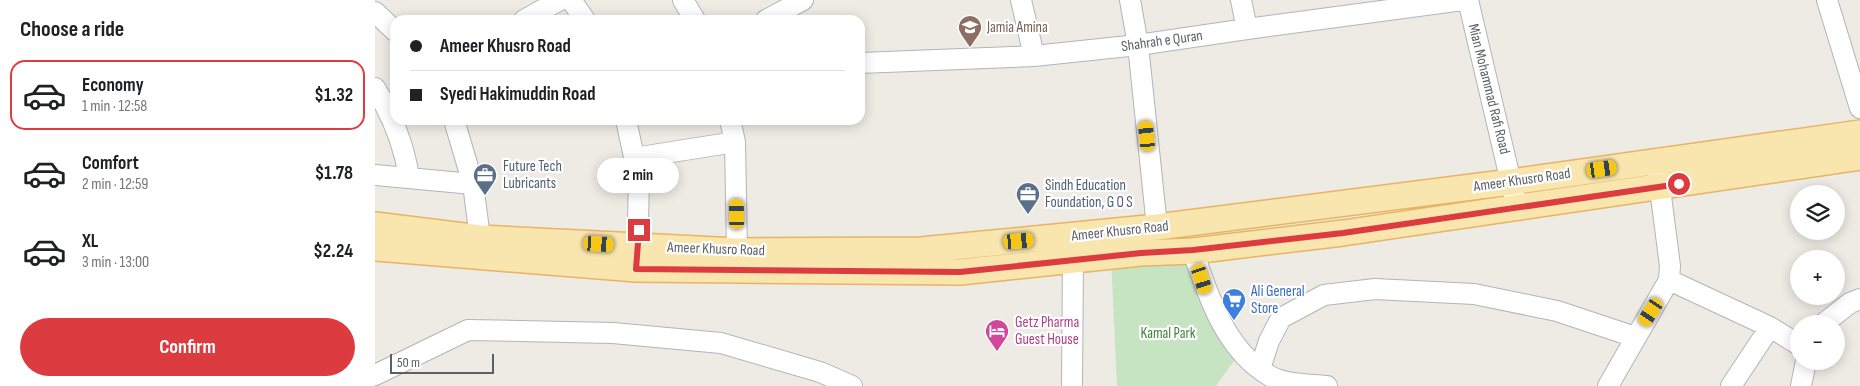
<!DOCTYPE html>
<html lang="en">
<head>
<meta charset="utf-8">
<style>
	:root { --surface:#fff; --page:#f2f2f2; --text:#202124; --muted:#757577; --line:#e0e0e0; --accent:#dc3b40 }
	body { margin:0; font-family:"Sofia Sans Condensed",sans-serif; background:var(--page); color:var(--text); height:100vh; display:flex; flex-direction:column; font-size:19px; white-space:nowrap }
	* { box-sizing:border-box; margin:0 }
	p { font-size:16px; color:var(--muted) }
	.icon { flex:none; width:28px; height:28px; fill:none; stroke:currentColor; stroke-width:2; stroke-linecap:round; stroke-linejoin:round }
	.map { position:relative; flex:1; overflow:hidden }
	.panel { display:flex; flex-direction:column; background:var(--surface); width:375px }
	.panel>* { flex:none }
	.banner { position:absolute; left:15px; top:15px; width:475px; height:110px; border-radius:15px; box-shadow:0 2px 12px #0003; display:grid; align-content:center; height:110px; padding:0 20px; background:var(--surface) }
	.controls { position:absolute; left:1415px; top:185px; display:grid; gap:10px }
	.controls a { display:grid; place-items:center; width:55px; height:55px; border-radius:50%; background:var(--surface); box-shadow:0 2px 12px #0003; font-size:25px }
	.scale { position:absolute; left:15px; bottom:12px; width:104px; box-sizing:border-box; padding-left:5px; border:2px solid #5c6064; border-top:0; font-size:14px; line-height:18px; white-space:nowrap; color:#5c6064; -webkit-text-stroke:4px #fff; paint-order:stroke }
	.end { position:absolute; width:22px; height:22px; margin:-11px; border:6px solid #dc3b40; background:#fff; box-shadow:0 0 0 2px #fff }
	.from { border-radius:50% }
	.bubble { position:absolute; height:35px; border-radius:18px; background:var(--surface); box-shadow:0 2px 12px #0003; font-size:16px; font-weight:700; line-height:35px; text-align:center }
	.car { position:absolute; width:15px; height:30px; margin:-15px -8px; border-radius:6px; box-shadow:0 0 4px 1px #0007; background:linear-gradient(#f5c518 24%,#345 0 40%,#f5c518 0 76%,#345 0 86%,#f5c518 0) }
	.banner b { display:flex; align-items:center; gap:18px; height:48px; font-size:19px }
	.banner b+b { border-top:1px solid var(--line) }
	.banner i { width:12px; height:12px; background:var(--text) }
	ul { padding:0; list-style:none }
	li { display:flex; align-items:center; gap:15px; height:70px; margin:0 10px 8px; padding:0 10px; border:2px solid transparent; border-radius:15px }
	li div { flex:1 }
	li b { display:block; font-size:19px }
	li em { font-style:normal; font-weight:700 }
	li.on { border-color:var(--accent) }
	li>.icon { width:45px; height:45px; stroke-width:1.5 }
	h2 { padding:0 20px; font-size:22px; line-height:60px }
	.cta { display:flex; gap:10px; margin-top:auto; padding:10px 20px }
	.cta a { flex:1; height:58px; border-radius:30px; background:var(--accent); color:#fff; font-size:20px; font-weight:700; line-height:58px; text-align:center }
	main { display:flex; flex:1; min-height:0 }
	.map>svg:first-child { display:block }
	.green { fill:#c6e3c2 }
	.lines { fill:none; stroke-linecap:round; stroke-linejoin:round }
	.minor-casing { stroke:#b2b5b8; stroke-width:22 }
	.major-casing { stroke:#e7b464; stroke-width:28 }
	.minor { stroke:#fff; stroke-width:20 }
	.major { stroke:#f9e5ae; stroke-width:25 }
	.route { stroke:#dc3b40; stroke-width:6 }
	.labels { text-anchor:middle; dominant-baseline:central; stroke-width:4.5; stroke-linejoin:round; paint-order:stroke }
	.education-label { font-size:15px; fill:#785e54; stroke:#fff; text-anchor:start }
	.street-label { font-size:15px; fill:#5c6064; stroke:#fff }
	.service-label { font-size:15px; fill:#4e5e75; stroke:#fff; text-anchor:start }
	.shop-label { font-size:15px; fill:#366cbe; stroke:#fff; text-anchor:start }
	.hotel-label { font-size:15px; fill:#b23c85; stroke:#fff; text-anchor:start }
	.park-label { font-size:15px; fill:#40833c; stroke:#fff }
</style>
</head>
<body>
<main>
<section class="panel">
<h2>Choose a ride</h2>
<ul>
<li class="on"><svg class="icon" aria-label="car" viewBox="0 0 24 24"><path d="M5 17H2v-5l4-1 3-4h7l3 4 3 1v5h-3M9 17h6M6 11h13"/><circle cx="7" cy="17" r="2"/><circle cx="17" cy="17" r="2"/></svg><div><b>Economy</b><p>1 min · 12:58</p></div><em>$1.32</em></li>
<li><svg class="icon" aria-label="car" viewBox="0 0 24 24"><path d="M5 17H2v-5l4-1 3-4h7l3 4 3 1v5h-3M9 17h6M6 11h13"/><circle cx="7" cy="17" r="2"/><circle cx="17" cy="17" r="2"/></svg><div><b>Comfort</b><p>2 min · 12:59</p></div><em>$1.78</em></li>
<li><svg class="icon" aria-label="car" viewBox="0 0 24 24"><path d="M5 17H2v-5l4-1 3-4h7l3 4 3 1v5h-3M9 17h6M6 11h13"/><circle cx="7" cy="17" r="2"/><circle cx="17" cy="17" r="2"/></svg><div><b>XL</b><p>3 min · 13:00</p></div><em>$2.24</em></li>
</ul>
<div class="cta"><a>Confirm</a></div>
</section>
<div class="map">
<svg width="1485" height="386" viewBox="0 0 1485 386">
	<rect width="100%" height="100%" fill="#eeeae4"/>
	<path class="green" d="M 818,251 L 866,351 L 841,386 L 742,386 L 736,256 Z"/>
	<g class="lines">
		<g class="minor-casing">
			<path id="minor" d="M 196,0 L 210,20
				M 308,0 L 320,20
				M 646,0 L 659,56
				M 755,0 L 763,45 L 782,227
				M 866,0 L 872,29
				M 1093,0 L 1142,208
				M 1452,0 L 1485,108
				M 0,12 L 20,31
				M 149,20 L 185,0
				M 391,20 L 428,0
				M 485,63 L 659,56 L 763,45 L 872,29 L 1088,0
				M 0,88 C 17,115 29,145 34,177
				M 79,120 L 98,184 L 105,238 L 104,252
				M 251,120 L 264,180 L 262,260
				M 355,120 L 360,142 L 362,251 L 361,265
				M 259,158 L 360,142
				M 0,175 L 98,184
				M 818,251 C 833,296 851,351 895,376 C 911,385 934,384 952,386
				M 1294,280 L 1395,327 L 1424,345
				M 1448,324 L 1475,303 L 1485,299
				M 885,369 L 894,341 L 906,318 L 949,295 L 1000,289 L 1099,294 L 1182,311 L 1260,337
				M 0,375 L 93,330 L 238,333 L 346,343 L 445,372 L 477,386
				M 697,386 L 698,260
				M 1233,386 L 1294,280 L 1295,266 L 1283,173
				M 1356,386 L 1395,327
				M 1426,386 L 1431,361"/>
		</g>
		<g class="major-casing">
			<path id="major" d="M 0,225 L 105,238 L 263,246 L 362,251 L 546,250 L 782,227 L 1136,182 L 1485,133
				M 0,248 L 261,269 L 585,272 L 766,253 L 818,251 L 968,233 L 1485,157"/>
		</g>
		<use href="#minor" class="minor"/>
		<use href="#major" class="major"/>
	</g>
	<g class="lines">
		<path class="route" d="M 264,230 L 261,269 L 585,272 L 766,253 L 818,250 L 968,233 L 1304,184"/>
	</g>
	<defs>
		<g id="school-pin" transform="scale(1.25)"><path d="M0 17L-7.5 6A9.5 9.5 0 1 1 7.5 6Z" fill="#8d6e63" stroke="#fff"/><path d="M0-5L7-2L0 1L-7-2ZM-4 1L0 2.5L4 1V4Q0 6-4 4Z" fill="#fff"/></g>
		<g id="office-pin" transform="scale(1.25)"><path d="M0 17L-7.5 6A9.5 9.5 0 1 1 7.5 6Z" fill="#5c6f8a" stroke="#fff"/><path d="M-6-3h4V-5.5h4V-3h4V5H-6ZM-1-4.5V-3h2v-1.5ZM-6 0V1H6V0Z" fill="#fff"/></g>
		<g id="supermarket-pin" transform="scale(1.25)"><path d="M0 17L-7.5 6A9.5 9.5 0 1 1 7.5 6Z" fill="#3f7fe0" stroke="#fff"/><path d="M-6-5.5h2.5l.6 2H6L4.5 2H-2.5L-4.4-4H-6ZM-1.5 3.2a1.3 1.3 0 1 0 .1 0ZM3 3.2a1.3 1.3 0 1 0 .1 0Z" fill="#fff"/></g>
		<g id="hotel-pin" transform="scale(1.25)"><path d="M0 17L-7.5 6A9.5 9.5 0 1 1 7.5 6Z" fill="#d1479c" stroke="#fff"/><path d="M-6-4.5h1.5V1H6V5H4.5V3h-9V5H-6ZM-4 0a1.8 1.8 0 1 1 3.6 0ZM.5 0V-2.5h3Q6-2.5 6 0Z" fill="#fff"/></g>
	</defs>
	<g fill-rule="evenodd">
		<use href="#school-pin" x="595" y="27"/>
		<use href="#office-pin" x="110" y="175"/>
		<use href="#office-pin" x="653" y="194"/>
		<use href="#supermarket-pin" x="859" y="300"/>
		<use href="#hotel-pin" x="622" y="331"/>
	</g>
	<g class="labels">
		<g class="education-label">
			<text x="612" y="27">Jamia Amina</text>
		</g>
		<g class="street-label">
			<text transform="translate(787 41) rotate(-8)">Shahrah e Quran</text>
			<text transform="translate(1114 89) rotate(76)">Mian Mohammad Rafi Road</text>
			<text transform="translate(1147 180) rotate(-8)">Ameer Khusro Road</text>
			<text transform="translate(745 231) rotate(-6)">Ameer Khusro Road</text>
			<text transform="translate(341 249) rotate(2)">Ameer Khusro Road</text>
		</g>
		<g class="service-label">
			<text x="128" y="166">Future Tech<tspan x="128" dy="17">Lubricants</tspan></text>
			<text x="670" y="185">Sindh Education<tspan x="670" dy="17">Foundation, G O S</tspan></text>
		</g>
		<g class="shop-label">
			<text x="876" y="291">Ali General<tspan x="876" dy="17">Store</tspan></text>
		</g>
		<g class="hotel-label">
			<text x="640" y="322">Getz Pharma<tspan x="640" dy="17">Guest House</tspan></text>
		</g>
		<g class="park-label">
			<text x="793" y="333">Kamal Park</text>
		</g>
	</g>
</svg>
<div class="controls">
<a><svg class="icon" aria-label="layers" viewBox="0 0 24 24"><path d="M12 4l9 5-9 5-9-5zM3 14l9 5 9-5"/></svg></a>
<a>+</a>
<a>−</a>
</div>
<div class="scale">50 m</div>
<i class="end from" style="left:1304px;top:184px"></i>
<i class="end" style="left:264px;top:230px"></i>
<div class="bubble" style="left:222px;top:158px;width:82px">2 min</div>
<i class="car" style="left:772px;top:136px;rotate:354deg"></i>
<i class="car" style="left:1227px;top:169px;rotate:82deg"></i>
<i class="car" style="left:362px;top:214px;rotate:359deg"></i>
<i class="car" style="left:644px;top:241px;rotate:85deg"></i>
<i class="car" style="left:224px;top:244px;rotate:93deg"></i>
<i class="car" style="left:827px;top:279px;rotate:162deg"></i>
<i class="car" style="left:1276px;top:312px;rotate:213deg"></i>
<div class="banner">
<b><i class="from"></i>Ameer Khusro Road</b>
<b><i></i>Syedi Hakimuddin Road</b>
</div>
</div>
</main>
</body>
</html>
